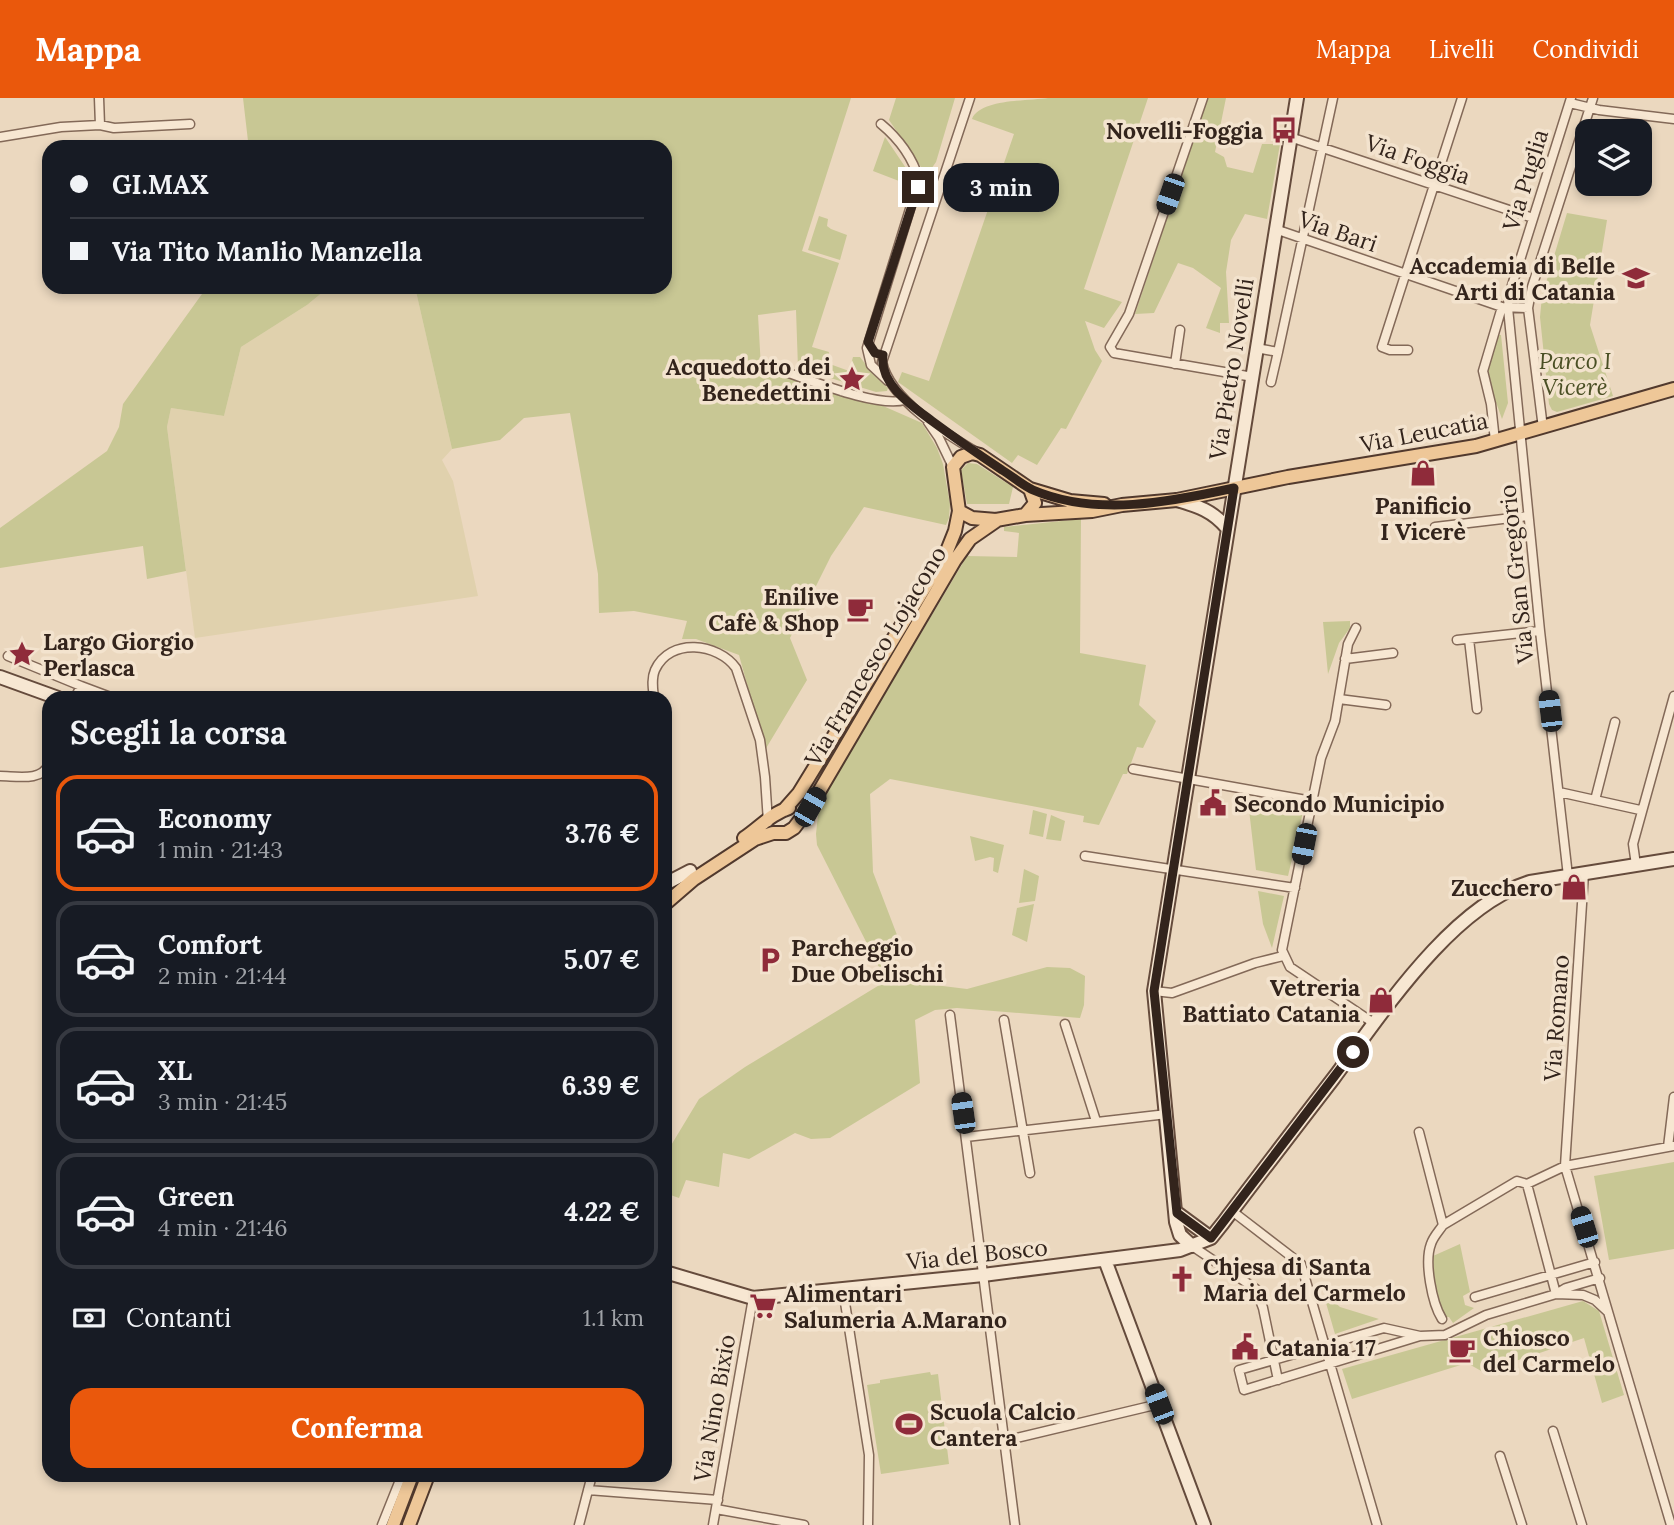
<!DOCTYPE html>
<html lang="it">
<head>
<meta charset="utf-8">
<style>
	:root { --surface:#171b24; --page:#242831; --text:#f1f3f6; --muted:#9ea1a6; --line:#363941; --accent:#ea580c }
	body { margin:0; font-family:Lora,serif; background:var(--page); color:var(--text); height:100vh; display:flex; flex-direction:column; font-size:26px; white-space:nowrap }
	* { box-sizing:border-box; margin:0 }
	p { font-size:23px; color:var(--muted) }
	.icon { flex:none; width:38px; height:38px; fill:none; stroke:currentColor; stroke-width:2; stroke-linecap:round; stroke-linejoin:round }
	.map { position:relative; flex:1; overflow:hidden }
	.details { position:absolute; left:42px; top:593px; width:630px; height:791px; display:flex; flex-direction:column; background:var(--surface); border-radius:21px; box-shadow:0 4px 10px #0003 }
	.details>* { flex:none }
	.banner { position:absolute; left:42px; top:42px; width:630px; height:154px; border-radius:21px; box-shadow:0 4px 10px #0003; display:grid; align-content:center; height:154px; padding:0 28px; background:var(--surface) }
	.controls { position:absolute; left:1575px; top:21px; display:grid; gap:14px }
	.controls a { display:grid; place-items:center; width:77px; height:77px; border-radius:14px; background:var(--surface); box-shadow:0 4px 10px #0003; font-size:35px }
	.end { position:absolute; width:32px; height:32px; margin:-16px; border:9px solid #33241c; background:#fff; box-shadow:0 0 0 4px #fff }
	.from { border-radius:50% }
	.bubble { position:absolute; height:49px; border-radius:21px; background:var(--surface); box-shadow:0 4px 10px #0003; font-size:23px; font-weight:700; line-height:49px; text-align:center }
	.car { position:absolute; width:21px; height:42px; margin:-21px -10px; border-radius:9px; box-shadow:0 0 5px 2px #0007; background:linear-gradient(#222 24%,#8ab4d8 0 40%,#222 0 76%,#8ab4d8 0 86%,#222 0) }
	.banner b { display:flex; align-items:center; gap:24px; height:66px; font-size:26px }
	.banner b+b { border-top:2px solid var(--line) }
	.banner i { width:18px; height:18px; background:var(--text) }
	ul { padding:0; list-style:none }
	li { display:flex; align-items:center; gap:21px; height:116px; margin:0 14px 10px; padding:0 14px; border:4px solid var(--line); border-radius:21px }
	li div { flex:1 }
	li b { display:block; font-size:26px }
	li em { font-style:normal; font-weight:700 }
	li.current { border-color:var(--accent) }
	li>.icon { width:63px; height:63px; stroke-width:1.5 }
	h2 { padding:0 28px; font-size:32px; line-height:84px }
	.pay { display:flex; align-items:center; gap:18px; height:77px; padding:0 28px; font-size:26px }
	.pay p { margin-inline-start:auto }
	.button { display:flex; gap:14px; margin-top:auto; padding:14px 28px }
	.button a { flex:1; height:80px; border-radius:21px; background:var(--accent); color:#fff; font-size:28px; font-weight:700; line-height:80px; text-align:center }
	header { display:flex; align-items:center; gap:42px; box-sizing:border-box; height:98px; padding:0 35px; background:var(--accent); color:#fff }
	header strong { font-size:33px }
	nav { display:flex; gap:38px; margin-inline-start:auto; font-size:24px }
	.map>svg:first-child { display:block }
	.farmland { fill:#e0d1ad }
	.green { fill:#c8c794 }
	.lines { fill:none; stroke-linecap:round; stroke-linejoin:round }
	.street-casing { stroke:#836958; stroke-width:11 }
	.secondary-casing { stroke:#654b3c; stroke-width:16 }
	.primary-casing { stroke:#51392d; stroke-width:16 }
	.street { stroke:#f7e7d2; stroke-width:8 }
	.secondary { stroke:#f7e7d2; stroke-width:12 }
	.primary { stroke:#eec798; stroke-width:12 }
	.route { stroke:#33241c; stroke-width:9 }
	.labels { text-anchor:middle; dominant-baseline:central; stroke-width:7; stroke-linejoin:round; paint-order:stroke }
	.poi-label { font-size:23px; font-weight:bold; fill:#33241c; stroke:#f3e3ce; text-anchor:start }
	.street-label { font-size:23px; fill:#33241c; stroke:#f3e3ce }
	.park-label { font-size:23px; font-style:italic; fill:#4a4f24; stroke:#f3e3ce }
</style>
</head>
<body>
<header>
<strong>Mappa</strong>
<nav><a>Mappa</a><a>Livelli</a><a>Condividi</a></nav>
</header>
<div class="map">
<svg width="1674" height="1427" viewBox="0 0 1674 1427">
	<rect width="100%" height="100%" fill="#ebd8bf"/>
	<path class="farmland" d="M 329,189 L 415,189 L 452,351 L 442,362 L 453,383 L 478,498 L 195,540 L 167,329 L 171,310 L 224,318 L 241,249 L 307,207 Z"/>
	<path class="green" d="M 243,0 L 851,0 L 802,153 L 839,165 L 812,249 L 829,254 L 827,265 L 849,273 L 853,259 L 860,259 L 873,276 L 888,290 L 887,293 L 876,294 L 798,270 L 796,212 L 758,217 L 761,270 L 874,304 L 922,325 L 937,350 L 943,366 L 950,406 L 949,420 L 946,427 L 864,409 L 831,458 L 790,540 L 807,582 L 765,652 L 739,557 L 696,541 L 682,541 L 687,523 L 634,513 L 599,515 L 598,476 L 570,315 L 524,320 L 500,342 L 452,351 L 415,189 L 665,189 L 665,49 L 257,49 L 248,43 Z
		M 896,0 L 955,0 L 936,64 L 929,74 L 921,69 L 889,22 Z
		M 1048,0 L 1148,0 L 1084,191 L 1122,204 L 1104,230 L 1085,223 L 1095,252 L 1102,263 L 1066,331 L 1061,330 L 1037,367 L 1018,357 L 1012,365 L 898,284 L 902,274 L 929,283 L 1014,36 L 972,21 C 980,1 1028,3 1048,0 Z
		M 1207,0 L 1226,0 L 1215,54 L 1224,59 L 1227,69 L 1253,75 L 1262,46 L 1280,46 L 1267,121 L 1245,116 L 1231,142 L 1226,174 L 1229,225 L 1220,225 L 1220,235 L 1206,230 L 1221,190 L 1193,170 L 1178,165 L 1154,215 L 1135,216 Z
		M 885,39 L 912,79 L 912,88 L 873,73 Z
		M 1567,115 L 1607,122 L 1590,227 L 1613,298 L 1557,314 L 1552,312 L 1549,306 L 1540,219 L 1542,198 Z
		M 819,118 L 828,121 L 827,128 L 831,131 L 847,137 L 840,162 L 808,152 Z
		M 207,189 L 329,189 L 307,207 L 241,249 L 224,318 L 171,310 L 167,329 L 186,473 L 147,481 L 143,448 L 0,470 L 0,430 L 107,353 L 119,329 L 123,306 Z
		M 1498,237 L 1501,237 L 1508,305 L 1502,321 L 1487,279 L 1488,267 Z
		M 968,365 L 977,366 L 1013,389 L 1009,406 L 967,406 L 961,372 Z
		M 1081,421 L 1080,555 L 1146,567 L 1139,607 L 1156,623 L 1143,650 L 1137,649 L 1127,676 L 1123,676 L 1099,727 L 1083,724 L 1084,718 L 890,681 L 870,696 L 873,774 L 897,837 L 894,882 L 967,891 L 1047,869 L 1070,870 L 1085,878 L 1084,907 L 1080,920 L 957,910 L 935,912 L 915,922 L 920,985 L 830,1040 L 811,1041 L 795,1035 L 749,1061 L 723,1055 L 719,1089 L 686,1082 L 679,1100 L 665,1095 L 665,1054 L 667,1054 L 699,1001 L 745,969 L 886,883 L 817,747 L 816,736 L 819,707 L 967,458 L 1017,459 L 1019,435 L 1004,433 L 1004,429 Z
		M 1350,523 L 1350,530 L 1339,545 L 1328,576 L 1323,524 Z
		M 1248,703 L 1303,714 L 1288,778 L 1256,772 Z
		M 1033,712 L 1047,716 L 1043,739 L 1029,736 Z
		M 1051,717 L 1065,723 L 1061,743 L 1046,741 Z
		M 970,738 L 1004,747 L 998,775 L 993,773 L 994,760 L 990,759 L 975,763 Z
		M 1024,771 L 1039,778 L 1035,803 L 1019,805 Z
		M 1258,793 L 1284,798 L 1272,850 L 1263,826 Z
		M 1034,806 L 1027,844 L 1012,837 L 1017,810 Z
		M 1674,1064 L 1674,1151 L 1609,1162 L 1594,1078 Z
		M 1460,1146 L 1470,1194 L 1463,1198 L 1465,1207 L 1474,1210 L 1453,1225 L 1449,1219 L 1445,1219 C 1435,1199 1434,1181 1433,1158 Z
		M 1324,1198 L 1330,1200 L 1340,1209 L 1379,1221 L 1335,1236 Z
		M 1583,1203 L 1599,1213 L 1624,1297 L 1602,1305 L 1584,1240 L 1483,1274 L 1467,1265 L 1352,1301 L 1342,1271 Z
		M 930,1274 L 931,1277 L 938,1276 L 949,1366 L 881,1376 L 867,1287 L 880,1285 L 880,1282 Z"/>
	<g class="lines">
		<g class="street-casing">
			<path id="street" d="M 99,0 L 100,27
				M 970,0 L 882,264 C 890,302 946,336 978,355
				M 1203,0 L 1129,216 L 1110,249 L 1114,255 L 1253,279
				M 1570,5 L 1599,12 L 1674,21
				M 881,26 C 898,40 913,60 919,82 L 867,250 L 871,267 L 888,283
				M 0,39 L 61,29 L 100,27 L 114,30 L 190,26
				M 1290,39 L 1533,120
				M 1275,131 L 1502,209 L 1528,210
				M 1256,250 L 1278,254 L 1333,0
				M 1408,252 L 1390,252 L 1382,249 L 1462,0
				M 1175,266 L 1180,232
				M 777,271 C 808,281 876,310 905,302
				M 1271,284 L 1278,254
				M 928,324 L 939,340 L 953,369
				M 1543,330 L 1528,210 L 1532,189 L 1593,0
				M 1495,343 L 1491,306 L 1483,273 L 1502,209
				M 1435,429 L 1528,418
				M 1356,530 L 1348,546 L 1335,623 L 1321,660 L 1282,852 L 1290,869 L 1375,926
				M 1469,541 L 1477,611
				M 1457,542 L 1540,533
				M 8,558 L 81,588
				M 1345,561 L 1393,555
				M 75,600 L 81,588 L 113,600
				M 654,600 C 653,591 651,581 655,572 C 670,539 718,545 736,570 L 760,642 L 765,679 L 768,724
				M 1339,601 L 1386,607
				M 1133,671 L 1312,703
				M 0,678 C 16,678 42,684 49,666
				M 1559,694 L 1640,712
				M 1595,702 L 1615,624
				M 1085,758 L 1295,790
				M 1636,767 L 1633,746 L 1674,598
				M 1584,775 L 1565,1068 L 1671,1427
				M 1568,778 L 1540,533 L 1508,210 L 1509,197 L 1571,0
				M 1154,893 L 1172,895 L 1255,865 L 1283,858
				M 950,917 L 1015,1427
				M 1004,922 L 1030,1075
				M 1065,926 L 1096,1023
				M 1419,1034 L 1443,1127 L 1517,1083 L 1527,1086
				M 966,1039 L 1167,1016
				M 1668,1049 L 1674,999
				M 1232,1113 L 1301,1166 L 1377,1427
				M 1192,1148 L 1256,1191 L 1263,1210 L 1278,1282
				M 843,1192 L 869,1357 L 868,1427
				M 1556,1196 L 1527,1086 L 1565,1068 L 1674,1048
				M 1556,1196 L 1566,1190 L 1600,1180
				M 1475,1199 L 1595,1164
				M 1442,1221 C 1432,1205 1424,1164 1431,1146 C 1433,1139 1439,1133 1443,1127
				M 1420,1238 L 1244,1292 L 1239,1272 L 1384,1230 L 1420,1238 L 1445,1237 L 1486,1217 L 1556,1196 L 1583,1197 L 1595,1202 L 1608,1214
				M 1553,1333 L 1582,1427
				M 1004,1343 L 1159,1306
				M 1500,1358 L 1522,1427
				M 588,1392 L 718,1402
				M 716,1411 L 804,1427
				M 382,1427 L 402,1377
				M 579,1427 L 592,1377
				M 713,1427 L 753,1200"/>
		</g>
		<g class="secondary-casing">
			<path id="secondary" d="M 1177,402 C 1198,408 1213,413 1227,430
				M 0,579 L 58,600
				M 665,786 L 690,773
				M 1177,1115 L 1211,1140
				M 1192,1148 L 1180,1137 L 1176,1124 L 1154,893 L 1297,0
				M 1105,1162 L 1204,1427
				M 665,1174 L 753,1200 L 983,1177 L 1180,1152 L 1211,1140 L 1223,1125 C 1259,1077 1296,1029 1333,981 C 1381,917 1451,808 1530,784 L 1674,761"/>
		</g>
		<g class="primary-casing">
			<path id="primary" d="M 1030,391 L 1070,403 L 1104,406
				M 959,413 L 972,420 L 996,422 L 1025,417 L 1092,413 L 1122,407 L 1177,402 L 1288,379 L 1476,348 L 1674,291
				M 784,712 L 799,695 L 947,453 L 955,433 L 959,413 L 953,369 L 961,359 L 972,355 L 980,357 L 1030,391 L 1035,405 L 1025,417
				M 744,740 C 759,730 772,715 789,710
				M 665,806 L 694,781 L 755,741 L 773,735 L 786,735 L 794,730 L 810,709 L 955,462 L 970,441 L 996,423
				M 393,1427 L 412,1377
				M 409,1427 L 428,1377"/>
		</g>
		<use href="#street" class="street"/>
		<use href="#secondary" class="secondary"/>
		<use href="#primary" class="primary"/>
	</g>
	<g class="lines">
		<path class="route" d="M 918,89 L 868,244 L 875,255 L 883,257 C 879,286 912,308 932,323 C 955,340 978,356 1002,372 C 1012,378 1022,387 1033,392 C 1096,419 1170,404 1234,390 L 1154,893 L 1177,1115 L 1211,1140 L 1353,954"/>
	</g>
	<defs>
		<g id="bus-bare" transform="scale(2.1)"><path d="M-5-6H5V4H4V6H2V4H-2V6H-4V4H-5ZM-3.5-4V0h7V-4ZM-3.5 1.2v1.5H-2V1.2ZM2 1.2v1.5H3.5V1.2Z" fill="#8f2b3a" stroke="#f3e3ce" stroke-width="2.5" paint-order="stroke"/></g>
		<g id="university-bare" transform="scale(2.1)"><path d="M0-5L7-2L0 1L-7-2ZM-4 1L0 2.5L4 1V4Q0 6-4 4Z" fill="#8f2b3a" stroke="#f3e3ce" stroke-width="2.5" paint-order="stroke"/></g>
		<g id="sight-bare" transform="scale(2.1)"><path d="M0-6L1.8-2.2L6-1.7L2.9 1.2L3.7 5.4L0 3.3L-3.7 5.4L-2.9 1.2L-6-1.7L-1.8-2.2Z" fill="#8f2b3a" stroke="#f3e3ce" stroke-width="2.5" paint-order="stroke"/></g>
		<g id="shop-bare" transform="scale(2.1)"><path d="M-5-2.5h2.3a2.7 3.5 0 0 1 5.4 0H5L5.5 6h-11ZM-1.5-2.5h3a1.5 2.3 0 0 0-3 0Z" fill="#8f2b3a" stroke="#f3e3ce" stroke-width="2.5" paint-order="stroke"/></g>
		<g id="cafe-bare" transform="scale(2.1)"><path d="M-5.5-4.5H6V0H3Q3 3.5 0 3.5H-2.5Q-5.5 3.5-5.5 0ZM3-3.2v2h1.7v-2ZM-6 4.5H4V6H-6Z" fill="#8f2b3a" stroke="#f3e3ce" stroke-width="2.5" paint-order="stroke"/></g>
		<g id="civic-bare" transform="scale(2.1)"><path d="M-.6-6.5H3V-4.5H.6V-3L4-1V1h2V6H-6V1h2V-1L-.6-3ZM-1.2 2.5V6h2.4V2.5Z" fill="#8f2b3a" stroke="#f3e3ce" stroke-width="2.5" paint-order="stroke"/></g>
		<g id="parking-bare" transform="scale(2.1)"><path d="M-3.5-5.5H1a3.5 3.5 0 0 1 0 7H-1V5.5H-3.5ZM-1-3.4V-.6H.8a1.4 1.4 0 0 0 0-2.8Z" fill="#8f2b3a" stroke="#f3e3ce" stroke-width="2.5" paint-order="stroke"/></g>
		<g id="church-bare" transform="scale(2.1)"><path d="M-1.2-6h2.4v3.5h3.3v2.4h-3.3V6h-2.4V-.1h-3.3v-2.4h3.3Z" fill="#8f2b3a" stroke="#f3e3ce" stroke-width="2.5" paint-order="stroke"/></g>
		<g id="supermarket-bare" transform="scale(2.1)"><path d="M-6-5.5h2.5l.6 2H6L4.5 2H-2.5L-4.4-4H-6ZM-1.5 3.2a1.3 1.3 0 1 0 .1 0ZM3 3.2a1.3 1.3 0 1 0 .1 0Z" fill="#8f2b3a" stroke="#f3e3ce" stroke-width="2.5" paint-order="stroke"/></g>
		<g id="stadium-bare" transform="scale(2.1)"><path d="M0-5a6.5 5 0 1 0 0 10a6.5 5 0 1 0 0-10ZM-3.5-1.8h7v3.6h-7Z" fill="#8f2b3a" stroke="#f3e3ce" stroke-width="2.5" paint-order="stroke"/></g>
	</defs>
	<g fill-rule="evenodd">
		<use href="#bus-bare" x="1284" y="32"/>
		<use href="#university-bare" x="1636" y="180"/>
		<use href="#sight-bare" x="852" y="281"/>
		<use href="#shop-bare" x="1423" y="375"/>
		<use href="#cafe-bare" x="860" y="511"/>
		<use href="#sight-bare" x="22" y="556"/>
		<use href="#civic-bare" x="1213" y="705"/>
		<use href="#shop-bare" x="1574" y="789"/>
		<use href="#parking-bare" x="770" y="862"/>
		<use href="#shop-bare" x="1381" y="902"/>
		<use href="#church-bare" x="1182" y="1181"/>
		<use href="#supermarket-bare" x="763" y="1208"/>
		<use href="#civic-bare" x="1245" y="1249"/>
		<use href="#cafe-bare" x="1462" y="1252"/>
		<use href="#stadium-bare" x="909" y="1326"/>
	</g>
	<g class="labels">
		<g class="poi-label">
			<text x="1263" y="32" text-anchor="end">Novelli-Foggia</text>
			<text x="1615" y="167" text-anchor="end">Accademia di Belle<tspan x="1615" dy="26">Arti di Catania</tspan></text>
			<text x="831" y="268" text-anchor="end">Acquedotto dei<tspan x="831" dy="26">Benedettini</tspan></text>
			<text x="1423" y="407" text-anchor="middle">Panificio<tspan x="1423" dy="26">I Vicerè</tspan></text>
			<text x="839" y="498" text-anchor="end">Enilive<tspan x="839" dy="26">Cafè &amp; Shop</tspan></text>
			<text x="43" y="543">Largo Giorgio<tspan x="43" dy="26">Perlasca</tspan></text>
			<text x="1234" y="705">Secondo Municipio</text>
			<text x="1553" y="789" text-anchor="end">Zucchero</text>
			<text x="791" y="849">Parcheggio<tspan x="791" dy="26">Due Obelischi</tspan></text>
			<text x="1360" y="889" text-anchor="end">Vetreria<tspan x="1360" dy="26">Battiato Catania</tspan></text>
			<text x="1203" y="1168">Chjesa di Santa<tspan x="1203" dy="26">Maria del Carmelo</tspan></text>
			<text x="784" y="1195">Alimentari<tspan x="784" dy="26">Salumeria A.Marano</tspan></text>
			<text x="1483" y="1239">Chiosco<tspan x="1483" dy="26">del Carmelo</tspan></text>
			<text x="1266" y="1249">Catania 17</text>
			<text x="930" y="1313">Scuola Calcio<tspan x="930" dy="26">Cantera</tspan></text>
		</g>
		<g class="street-label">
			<text transform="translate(1418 61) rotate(19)">Via Foggia</text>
			<text transform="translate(1525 82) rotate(-73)">Via Puglia</text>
			<text transform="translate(1338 133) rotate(19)">Via Bari</text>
			<text transform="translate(1231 271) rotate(-81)">Via Pietro Novelli</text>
			<text transform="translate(1424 334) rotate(-11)">Via Leucatia</text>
			<text transform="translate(1516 476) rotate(-96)">Via San Gregorio</text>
			<text transform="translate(875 558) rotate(-59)">Via Francesco Lojacono</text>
			<text transform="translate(1556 920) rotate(-86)">Via Romano</text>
			<text transform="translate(977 1156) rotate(-6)">Via del Bosco</text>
			<text transform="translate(714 1310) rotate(-80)">Via Nino Bixio</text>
		</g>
		<g class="park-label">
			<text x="1575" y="262">Parco I<tspan x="1575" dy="26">Vicerè</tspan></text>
		</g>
	</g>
</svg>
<div class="controls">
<a><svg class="icon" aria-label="layers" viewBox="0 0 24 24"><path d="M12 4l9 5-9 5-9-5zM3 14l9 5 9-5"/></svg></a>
</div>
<i class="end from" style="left:1353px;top:954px"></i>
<i class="end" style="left:918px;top:89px"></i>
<div class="bubble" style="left:943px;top:65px;width:116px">3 min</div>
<i class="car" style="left:1170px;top:96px;rotate:199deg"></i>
<i class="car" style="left:1550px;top:613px;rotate:353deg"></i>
<i class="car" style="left:810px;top:709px;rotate:30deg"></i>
<i class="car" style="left:1304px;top:746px;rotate:191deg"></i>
<i class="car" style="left:963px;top:1015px;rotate:352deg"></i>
<i class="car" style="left:1584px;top:1129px;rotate:343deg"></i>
<i class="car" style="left:1159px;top:1306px;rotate:339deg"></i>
<div class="banner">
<b><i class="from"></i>GI.MAX</b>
<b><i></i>Via Tito Manlio Manzella</b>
</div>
<section class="details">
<h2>Scegli la corsa</h2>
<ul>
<li class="current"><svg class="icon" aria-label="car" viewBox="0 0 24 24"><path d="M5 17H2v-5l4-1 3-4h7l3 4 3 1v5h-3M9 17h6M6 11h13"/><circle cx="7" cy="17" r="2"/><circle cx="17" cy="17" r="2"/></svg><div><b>Economy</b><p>1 min · 21:43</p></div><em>3.76 €</em></li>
<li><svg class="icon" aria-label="car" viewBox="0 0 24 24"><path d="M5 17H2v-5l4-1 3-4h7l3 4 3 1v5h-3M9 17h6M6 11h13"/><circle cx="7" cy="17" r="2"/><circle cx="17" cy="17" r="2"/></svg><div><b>Comfort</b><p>2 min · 21:44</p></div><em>5.07 €</em></li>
<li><svg class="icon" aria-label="car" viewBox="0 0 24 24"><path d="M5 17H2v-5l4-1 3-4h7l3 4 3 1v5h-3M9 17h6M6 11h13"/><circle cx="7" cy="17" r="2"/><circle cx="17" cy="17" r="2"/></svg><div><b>XL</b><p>3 min · 21:45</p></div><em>6.39 €</em></li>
<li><svg class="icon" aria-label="car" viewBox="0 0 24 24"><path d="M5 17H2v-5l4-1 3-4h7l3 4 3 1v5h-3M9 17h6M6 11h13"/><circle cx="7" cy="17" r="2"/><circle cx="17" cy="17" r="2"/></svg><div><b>Green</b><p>4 min · 21:46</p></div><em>4.22 €</em></li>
</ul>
<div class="pay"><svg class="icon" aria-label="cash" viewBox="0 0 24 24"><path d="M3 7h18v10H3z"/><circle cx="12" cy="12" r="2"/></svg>Contanti<p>1.1 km</p></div>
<div class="button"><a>Conferma</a></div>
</section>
</div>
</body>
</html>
